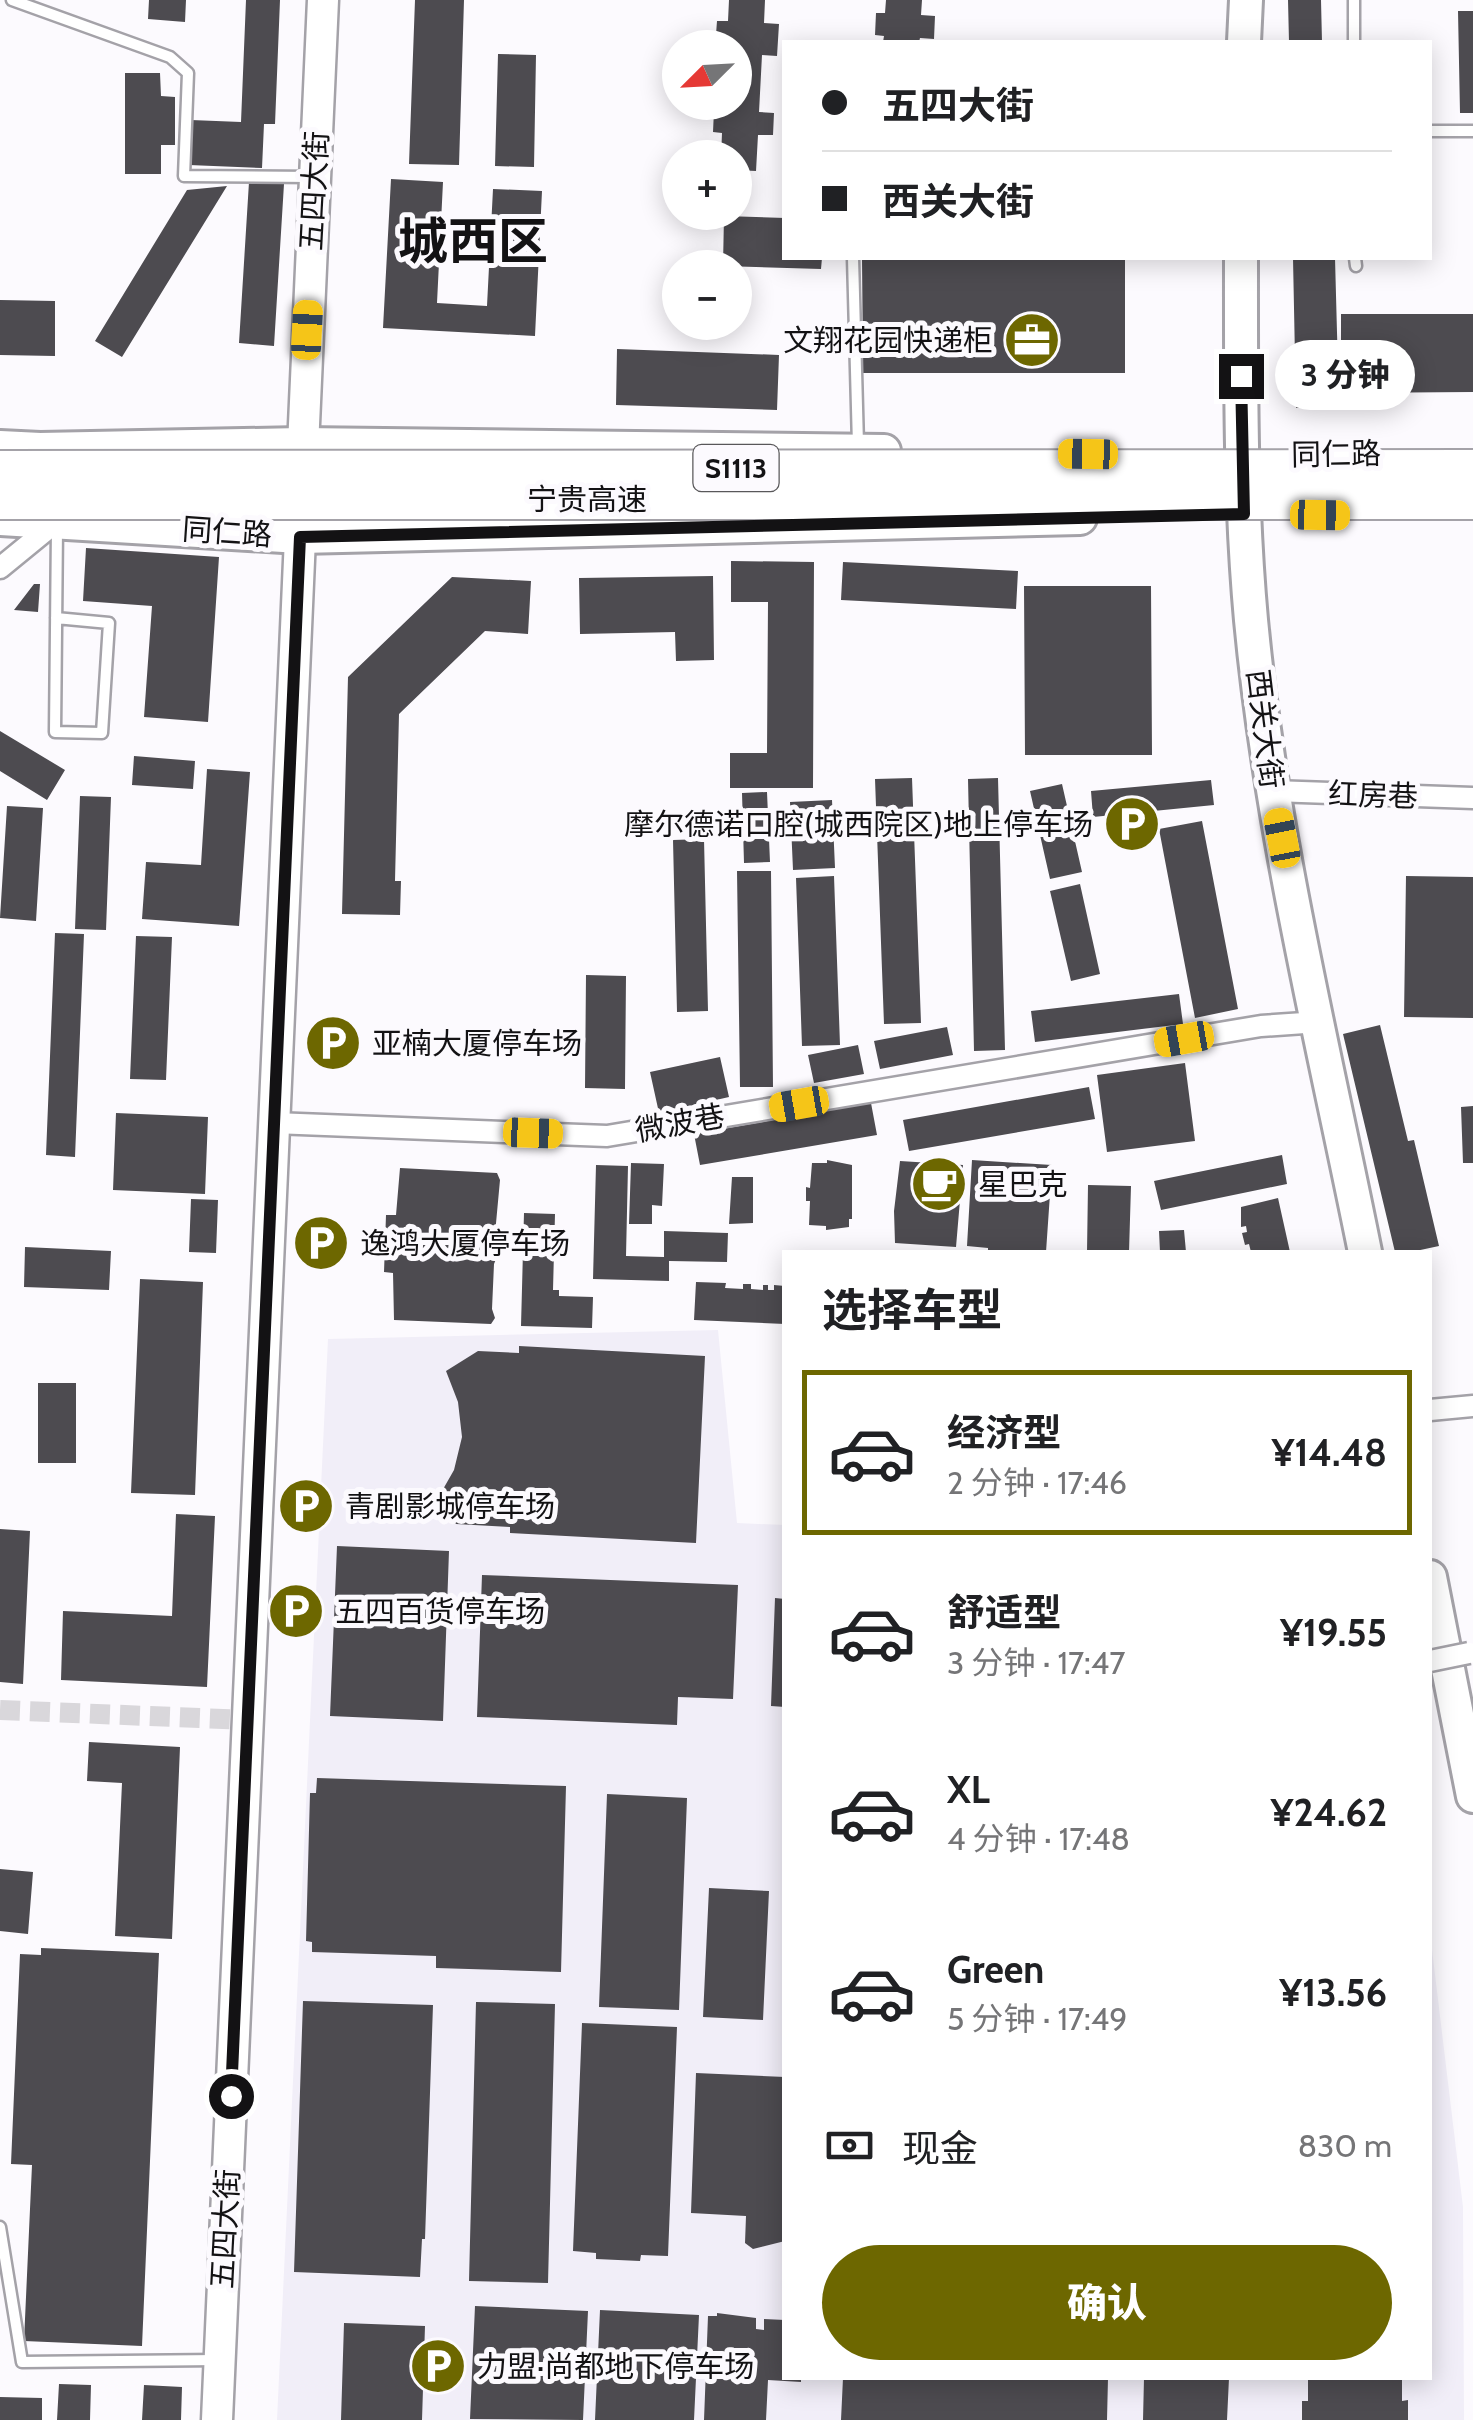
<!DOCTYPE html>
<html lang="zh">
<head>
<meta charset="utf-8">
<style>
	:root { --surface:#fff; --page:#f6f6f6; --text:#202124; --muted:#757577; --line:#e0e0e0; --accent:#6d6700 }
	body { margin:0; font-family:Cabin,"Noto Sans SC",sans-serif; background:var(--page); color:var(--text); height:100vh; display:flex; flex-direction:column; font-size:38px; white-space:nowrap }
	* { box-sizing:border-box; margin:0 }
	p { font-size:32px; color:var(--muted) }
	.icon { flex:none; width:55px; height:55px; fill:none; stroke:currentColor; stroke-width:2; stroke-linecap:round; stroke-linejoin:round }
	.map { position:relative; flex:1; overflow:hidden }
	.drawer { position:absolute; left:782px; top:1250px; width:650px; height:1130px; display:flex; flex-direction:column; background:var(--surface); border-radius:0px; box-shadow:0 5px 25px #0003 }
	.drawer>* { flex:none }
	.guide { position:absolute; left:782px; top:40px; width:650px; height:220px; border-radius:0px; box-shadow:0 5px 25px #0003; display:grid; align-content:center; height:220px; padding:0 40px; background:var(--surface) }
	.needle { width:65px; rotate:246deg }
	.fabs { position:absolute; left:662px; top:30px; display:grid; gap:20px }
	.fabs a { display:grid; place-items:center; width:90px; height:90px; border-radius:50%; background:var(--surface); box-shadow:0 5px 25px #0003; font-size:50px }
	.end { position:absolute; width:45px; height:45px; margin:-22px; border:12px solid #131214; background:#fff; box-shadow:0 0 0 5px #fff }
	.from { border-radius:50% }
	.bubble { position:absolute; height:70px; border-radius:35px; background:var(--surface); box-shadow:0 5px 25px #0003; font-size:32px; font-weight:800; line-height:70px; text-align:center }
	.car { position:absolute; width:30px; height:60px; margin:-30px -15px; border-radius:12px; box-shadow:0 0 8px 2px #0007; background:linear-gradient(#f5c518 24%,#345 0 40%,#f5c518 0 76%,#345 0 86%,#f5c518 0) }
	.guide b { display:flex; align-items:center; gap:35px; height:95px; font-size:38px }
	.guide b+b { border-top:2px solid var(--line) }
	.guide i { width:25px; height:25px; background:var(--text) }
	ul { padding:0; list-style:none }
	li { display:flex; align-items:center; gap:30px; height:165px; margin:0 20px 15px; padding:0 20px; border:5px solid transparent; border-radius:0px }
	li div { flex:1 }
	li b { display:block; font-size:38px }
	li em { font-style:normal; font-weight:800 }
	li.selected { border-color:var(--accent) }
	li>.icon { width:90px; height:90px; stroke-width:1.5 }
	h2 { padding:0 40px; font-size:45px; line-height:120px }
	.pay { display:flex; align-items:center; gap:25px; height:110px; padding:0 40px; font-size:38px }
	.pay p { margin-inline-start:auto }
	.primary-button { display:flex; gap:20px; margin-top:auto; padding:20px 40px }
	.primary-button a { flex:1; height:115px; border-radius:60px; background:var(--accent); color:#fff; font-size:40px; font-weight:800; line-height:115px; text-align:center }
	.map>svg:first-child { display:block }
	.built { fill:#f1eef8 }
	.building { fill:#4d4b50 }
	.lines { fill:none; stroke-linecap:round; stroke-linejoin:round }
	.street-tunnel { stroke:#d9d7db; stroke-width:20; stroke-dasharray:20 10; stroke-linecap:butt }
	.lane-casing { stroke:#a4a2a8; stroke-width:15 }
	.street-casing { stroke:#a4a2a8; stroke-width:25 }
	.secondary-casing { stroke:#a4a2a8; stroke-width:35 }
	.primary-casing { stroke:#a4a2a8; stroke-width:38 }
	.lane { stroke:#fff; stroke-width:10 }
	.street { stroke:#fff; stroke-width:20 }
	.secondary { stroke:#fff; stroke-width:30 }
	.primary { stroke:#fff; stroke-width:32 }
	.street-bridge-casing { stroke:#a4a2a8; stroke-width:25; stroke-linecap:butt }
	.highway-bridge-casing { stroke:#a4a2a8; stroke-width:42; stroke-linecap:butt }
	.street-bridge { stroke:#fff; stroke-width:20 }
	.highway-bridge { stroke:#fff; stroke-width:38 }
	.route { stroke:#131214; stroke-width:12 }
	.labels { text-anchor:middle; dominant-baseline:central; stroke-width:10; stroke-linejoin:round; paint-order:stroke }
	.shield { fill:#fcfafe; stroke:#59585a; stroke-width:2.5 }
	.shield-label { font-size:28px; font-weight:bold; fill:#131214 }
	.street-label { font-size:30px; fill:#131214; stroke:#fcfafe }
	.poi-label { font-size:30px; fill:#131214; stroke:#fcfafe; text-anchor:start }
	.town-label { font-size:50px; font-weight:bold; fill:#131214; stroke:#fcfafe }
</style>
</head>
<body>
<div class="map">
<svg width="1473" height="2420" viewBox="0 0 1473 2420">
	<rect width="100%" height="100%" fill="#fcfafe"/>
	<path class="built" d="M 718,1330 L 737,1523 L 785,1525 L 785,2378 L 1430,2378 L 1430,1933 L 1463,2207 L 1464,2420 L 277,2420 L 328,1339 Z"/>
	<path class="building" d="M 149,0 L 186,0 L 185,22 L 148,19 Z
		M 246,0 L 280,0 L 275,124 L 264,124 L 262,168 L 189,165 L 191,120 L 241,122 Z
		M 415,0 L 464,0 L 459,165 L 409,164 Z
		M 729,0 L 765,0 L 764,23 L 779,24 L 777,56 L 762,55 L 759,112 L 774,113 L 773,135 L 758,135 L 756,171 L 735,170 L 735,158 L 721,158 L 722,133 L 713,132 L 714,110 L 723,110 L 724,102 L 735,102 L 735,48 L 715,48 L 717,21 L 728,21 Z
		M 886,0 L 922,0 L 921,15 L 935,16 L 934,39 L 920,38 L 919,42 L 883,42 L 884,36 L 875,35 L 876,13 L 885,13 Z
		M 1288,0 L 1321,0 L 1322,42 L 1289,42 Z
		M 1458,11 L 1473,11 L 1473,113 L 1460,113 Z
		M 498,54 L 536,55 L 534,167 L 495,166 Z
		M 125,73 L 160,73 L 161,96 L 175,97 L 175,145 L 161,145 L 161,174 L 125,174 Z
		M 391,179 L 443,182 L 437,303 L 487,306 L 493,189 L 542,191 L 535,336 L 383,328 Z
		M 249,182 L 284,184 L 274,346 L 239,343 Z
		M 227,186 L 122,357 L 95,341 L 187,190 Z
		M 724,216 L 785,218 L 785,258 L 822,258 L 821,269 L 723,266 Z
		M 862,258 L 1125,258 L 1125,373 L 863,373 Z
		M 1293,258 L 1335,258 L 1339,407 L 1296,408 Z
		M 0,300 L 55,301 L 55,356 L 0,355 Z
		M 1341,314 L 1473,314 L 1473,392 L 1341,393 Z
		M 617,349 L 779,355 L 777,410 L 616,405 Z
		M 86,548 L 219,557 L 208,722 L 144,717 L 152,606 L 83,601 Z
		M 731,561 L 814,562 L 813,788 L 730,788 L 730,753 L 767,753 L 768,602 L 731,602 Z
		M 843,562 L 1018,571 L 1016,609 L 841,600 Z
		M 713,576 L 714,660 L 676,661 L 675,632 L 580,634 L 579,578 Z
		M 452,577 L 531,581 L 528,634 L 485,631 L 399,714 L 395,881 L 401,881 L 400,915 L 342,914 L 348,677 Z
		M 34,584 L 40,584 L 38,612 L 14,610 Z
		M 1024,586 L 1151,586 L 1152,755 L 1025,755 Z
		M 0,731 L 65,770 L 47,800 L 0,771 Z
		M 134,756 L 195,761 L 193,789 L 132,785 Z
		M 207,769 L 250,772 L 239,926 L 142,919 L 146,862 L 201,865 Z
		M 912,778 L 921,1023 L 884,1024 L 875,779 Z
		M 998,778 L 1005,1050 L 974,1051 L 968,779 Z
		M 1211,780 L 1214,805 L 1093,817 L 1091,791 Z
		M 1062,784 L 1082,872 L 1050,879 L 1030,791 Z
		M 767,792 L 770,862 L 744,863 L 742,793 Z
		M 80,796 L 111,797 L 106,930 L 75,929 Z
		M 832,800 L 835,868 L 793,870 L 790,802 Z
		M 7,806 L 43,808 L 36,921 L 0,918 Z
		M 1202,821 L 1238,1009 L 1195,1018 L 1159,829 Z
		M 704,839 L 708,1011 L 677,1012 L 673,840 Z
		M 737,871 L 771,871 L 773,1087 L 740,1087 Z
		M 834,876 L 840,1045 L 802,1046 L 796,878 Z
		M 1406,876 L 1473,877 L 1473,1018 L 1404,1017 Z
		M 1080,884 L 1100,974 L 1071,981 L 1050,891 Z
		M 55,933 L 84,934 L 75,1157 L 46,1155 Z
		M 136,936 L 172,937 L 166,1080 L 130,1079 Z
		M 586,975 L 626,976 L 625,1089 L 585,1088 Z
		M 1179,994 L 1183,1024 L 1035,1042 L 1031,1011 Z
		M 1380,1025 L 1408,1141 L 1414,1140 L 1439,1246 L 1411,1252 L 1395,1252 L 1343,1034 Z
		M 947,1027 L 953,1055 L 880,1069 L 874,1041 Z
		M 858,1045 L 864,1074 L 814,1083 L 808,1055 Z
		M 720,1057 L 729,1097 L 659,1113 L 650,1072 Z
		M 1185,1063 L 1195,1141 L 1107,1152 L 1097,1075 Z
		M 1089,1087 L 1095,1119 L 909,1151 L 903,1120 Z
		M 871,1103 L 877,1135 L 700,1165 L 694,1134 Z
		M 1473,1106 L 1473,1163 L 1463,1163 L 1461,1107 Z
		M 116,1113 L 208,1117 L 205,1194 L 113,1190 Z
		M 1282,1155 L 1287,1184 L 1161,1210 L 1154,1181 Z
		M 827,1160 L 852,1165 L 852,1219 L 849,1219 L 849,1227 L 826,1230 L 826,1226 L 809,1225 L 810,1201 L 806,1201 L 806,1187 L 810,1188 L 812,1163 L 827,1163 Z
		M 972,1160 L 1052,1165 L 1046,1252 L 988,1252 L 988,1248 L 967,1246 Z
		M 900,1161 L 963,1165 L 956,1247 L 895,1243 L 894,1211 Z
		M 631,1163 L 664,1164 L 662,1206 L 652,1205 L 652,1224 L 629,1224 Z
		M 596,1165 L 628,1166 L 626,1256 L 664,1257 L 664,1231 L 728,1233 L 727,1262 L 669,1261 L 669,1281 L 593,1279 Z
		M 400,1168 L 497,1173 L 500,1180 L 495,1234 L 500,1249 L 494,1264 L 492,1309 L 495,1318 L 491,1324 L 394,1320 L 393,1273 L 384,1272 L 386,1215 L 396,1215 Z
		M 732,1177 L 753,1177 L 753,1223 L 729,1224 Z
		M 1088,1185 L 1131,1186 L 1129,1252 L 1087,1252 Z
		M 1278,1198 L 1290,1252 L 1251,1252 L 1249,1244 L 1245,1245 L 1242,1233 L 1247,1232 L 1246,1226 L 1241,1227 L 1241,1207 Z
		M 191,1199 L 218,1200 L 216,1253 L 189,1252 Z
		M 524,1213 L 555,1214 L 553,1290 L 559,1290 L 559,1296 L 593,1297 L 592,1328 L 521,1326 Z
		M 1184,1230 L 1186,1252 L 1160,1252 L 1159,1231 Z
		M 25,1247 L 111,1251 L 109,1290 L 24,1287 Z
		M 140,1279 L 203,1282 L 195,1495 L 131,1493 Z
		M 696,1282 L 726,1283 L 725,1288 L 743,1289 L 743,1284 L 751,1284 L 751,1289 L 763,1290 L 763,1285 L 768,1285 L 768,1290 L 774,1290 L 774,1285 L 785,1286 L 785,1324 L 694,1320 Z
		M 519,1346 L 705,1356 L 696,1543 L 510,1533 L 510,1527 L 456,1524 L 438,1498 L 454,1470 L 462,1437 L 458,1402 L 446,1371 L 478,1351 L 519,1353 Z
		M 38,1383 L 76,1383 L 76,1463 L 38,1463 Z
		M 176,1514 L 215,1516 L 207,1687 L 61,1680 L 63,1611 L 172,1616 Z
		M 0,1529 L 30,1531 L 23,1684 L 0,1682 Z
		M 337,1546 L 449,1551 L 443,1721 L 330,1716 Z
		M 482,1575 L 738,1585 L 733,1699 L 678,1697 L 677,1725 L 477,1717 Z
		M 775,1598 L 785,1599 L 785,1707 L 771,1706 Z
		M 89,1742 L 180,1747 L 172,1939 L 115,1936 L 122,1783 L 87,1781 Z
		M 317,1778 L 566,1786 L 561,1972 L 436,1968 L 436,1956 L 312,1952 L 312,1942 L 306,1941 L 310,1793 L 316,1793 Z
		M 607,1794 L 687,1798 L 679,2010 L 599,2007 Z
		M 0,1869 L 33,1872 L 28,1934 L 0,1931 Z
		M 709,1888 L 769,1891 L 763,2020 L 703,2017 Z
		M 41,1948 L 159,1953 L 142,2346 L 24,2341 L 32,2165 L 11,2164 L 20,1954 L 41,1955 Z
		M 303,2001 L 433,2005 L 425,2239 L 422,2239 L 420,2277 L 294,2272 Z
		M 476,2002 L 555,2004 L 548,2283 L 469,2281 Z
		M 582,2023 L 677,2027 L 668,2256 L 641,2255 L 640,2261 L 596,2259 L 596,2253 L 573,2251 Z
		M 696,2073 L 785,2077 L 785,2241 L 753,2249 L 745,2243 L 746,2216 L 691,2213 Z
		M 475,2306 L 588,2311 L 583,2420 L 470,2419 Z
		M 600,2310 L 699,2315 L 694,2420 L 595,2420 Z
		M 717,2313 L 756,2318 L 756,2329 L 764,2330 L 764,2319 L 785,2320 L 785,2378 L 801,2378 L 801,2382 L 768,2380 L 766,2420 L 704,2420 L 708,2316 L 717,2316 Z
		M 344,2323 L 425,2326 L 422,2420 L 341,2420 Z
		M 843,2378 L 1108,2378 L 1107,2420 L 841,2420 Z
		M 1144,2378 L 1229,2378 L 1227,2420 L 1143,2420 Z
		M 1308,2378 L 1402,2378 L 1402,2401 L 1408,2400 L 1408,2420 L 1302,2420 L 1302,2401 L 1308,2401 Z
		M 59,2384 L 91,2385 L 90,2420 L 57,2420 Z
		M 144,2385 L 182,2387 L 181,2420 L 142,2420 Z
		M 0,2397 L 42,2398 L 42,2420 L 0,2420 Z"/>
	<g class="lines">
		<path class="street-tunnel" d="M 0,1710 L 248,1720"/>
		<g class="lane-casing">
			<path id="lane" d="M 12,0 L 170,57 L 188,73 L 184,176 L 313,177
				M 1354,42 L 1354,0
				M 1430,131 L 1473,131
				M 853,258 L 858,445
				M 1355,258 L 1356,266
				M 56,618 L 109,623 L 102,733 L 55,732 L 57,527
				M 0,2227 L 22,2362 L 218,2360"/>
		</g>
		<g class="street-casing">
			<path id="street" d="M 0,568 L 55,523
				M 1273,791 L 1473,798
				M 274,1123 L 607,1136 L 1261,1026 L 1319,1022
				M 1430,1410 L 1473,1406"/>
		</g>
		<g class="secondary-casing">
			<path id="secondary" d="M 302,469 L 323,0
				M 217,2420 L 301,515"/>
		</g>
		<g class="primary-casing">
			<path id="primary" d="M 1244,42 L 1246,0
				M 1241,258 C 1241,379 1240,499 1251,620 C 1271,833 1323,1043 1365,1252
				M 0,447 L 40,449 L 301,444 L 884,451
				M 0,519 L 300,537 L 1080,518
				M 1430,1577 L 1473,1796"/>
		</g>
		<use href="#lane" class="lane"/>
		<use href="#street" class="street"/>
		<use href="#secondary" class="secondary"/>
		<use href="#primary" class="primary"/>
		<g class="street-bridge-casing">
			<path id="street-bridge" d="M 1430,1661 L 1469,1653"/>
		</g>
		<g class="highway-bridge-casing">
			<path id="highway-bridge" d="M 0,470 L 1473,469
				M 0,500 L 1473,500"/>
		</g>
		<use href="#street-bridge" class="street-bridge"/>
		<use href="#highway-bridge" class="highway-bridge"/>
	</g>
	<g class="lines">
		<path class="route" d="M 231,2096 L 300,537 L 1244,514 L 1241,376"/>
	</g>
	<defs>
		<g id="office-disc" transform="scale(2.875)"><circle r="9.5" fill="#6d6700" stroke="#fcfafe"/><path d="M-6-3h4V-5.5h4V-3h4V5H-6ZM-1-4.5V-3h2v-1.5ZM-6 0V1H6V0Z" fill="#fff"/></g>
		<g id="parking-disc" transform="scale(2.875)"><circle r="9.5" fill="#6d6700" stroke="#fcfafe"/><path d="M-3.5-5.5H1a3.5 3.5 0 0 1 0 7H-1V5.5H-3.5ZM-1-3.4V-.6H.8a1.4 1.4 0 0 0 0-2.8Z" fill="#fff"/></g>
		<g id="cafe-disc" transform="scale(2.875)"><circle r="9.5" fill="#6d6700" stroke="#fcfafe"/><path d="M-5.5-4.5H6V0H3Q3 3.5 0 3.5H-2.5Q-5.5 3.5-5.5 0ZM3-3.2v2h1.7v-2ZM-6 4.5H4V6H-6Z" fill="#fff"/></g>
	</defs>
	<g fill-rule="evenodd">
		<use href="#office-disc" x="1032" y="340"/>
		<use href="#parking-disc" x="1132" y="824"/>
		<use href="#parking-disc" x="333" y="1043"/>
		<use href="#cafe-disc" x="939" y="1184"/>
		<use href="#parking-disc" x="321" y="1243"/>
		<use href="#parking-disc" x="306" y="1506"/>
		<use href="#parking-disc" x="296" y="1611"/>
		<use href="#parking-disc" x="438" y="2366"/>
	</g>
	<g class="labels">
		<rect class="shield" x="693.5" y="445" width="85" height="46" rx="8"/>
		<g class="shield-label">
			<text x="736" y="468">S1113</text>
		</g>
		<g class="street-label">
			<text transform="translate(314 191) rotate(-87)">五四大街</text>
			<text transform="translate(1336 454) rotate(-1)">同仁路</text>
			<text x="587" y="499">宁贵高速</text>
			<text transform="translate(227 532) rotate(4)">同仁路</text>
			<text transform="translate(1265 729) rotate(83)">西关大街</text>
			<text transform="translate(1373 795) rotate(2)">红房巷</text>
			<text transform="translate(680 1123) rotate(-10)">微波巷</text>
			<text transform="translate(225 2229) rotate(-87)">五四大街</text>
		</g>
		<g class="poi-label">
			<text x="993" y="340" text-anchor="end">文翔花园快递柜</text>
			<text x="1093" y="824" text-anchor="end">摩尔德诺口腔(城西院区)地上停车场</text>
			<text x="372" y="1043">亚楠大厦停车场</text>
			<text x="978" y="1184">星巴克</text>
			<text x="360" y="1243">逸鸿大厦停车场</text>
			<text x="345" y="1506">青剧影城停车场</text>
			<text x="335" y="1611">五四百货停车场</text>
			<text x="477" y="2366">力盟·尚都地下停车场</text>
		</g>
		<g class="town-label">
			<text x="473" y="241">城西区</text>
		</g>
	</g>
</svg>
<div class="fabs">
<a><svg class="needle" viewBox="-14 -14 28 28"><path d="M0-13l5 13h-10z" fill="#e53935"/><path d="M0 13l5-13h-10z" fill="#757577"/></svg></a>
<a>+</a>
<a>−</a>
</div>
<i class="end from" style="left:231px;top:2096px"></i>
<i class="end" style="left:1241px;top:376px"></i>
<div class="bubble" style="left:1275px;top:340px;width:140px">3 分钟</div>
<i class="car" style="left:307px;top:330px;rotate:3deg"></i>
<i class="car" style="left:1088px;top:454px;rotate:271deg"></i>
<i class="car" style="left:1320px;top:515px;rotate:91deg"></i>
<i class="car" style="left:1282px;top:838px;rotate:349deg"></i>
<i class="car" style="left:1184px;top:1039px;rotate:260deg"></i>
<i class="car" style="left:799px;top:1104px;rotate:260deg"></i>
<i class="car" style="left:533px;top:1133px;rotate:92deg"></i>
<div class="guide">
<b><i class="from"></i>五四大街</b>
<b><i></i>西关大街</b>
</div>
<section class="drawer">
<h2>选择车型</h2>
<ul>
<li class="selected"><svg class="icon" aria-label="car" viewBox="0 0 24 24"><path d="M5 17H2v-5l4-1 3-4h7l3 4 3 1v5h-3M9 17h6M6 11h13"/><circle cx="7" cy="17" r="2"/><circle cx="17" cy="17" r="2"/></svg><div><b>经济型</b><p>2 分钟 · 17:46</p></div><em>¥14.48</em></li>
<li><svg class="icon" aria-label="car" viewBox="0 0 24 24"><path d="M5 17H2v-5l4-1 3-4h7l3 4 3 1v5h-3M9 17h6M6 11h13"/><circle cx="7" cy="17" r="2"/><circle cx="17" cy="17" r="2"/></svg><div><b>舒适型</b><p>3 分钟 · 17:47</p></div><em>¥19.55</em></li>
<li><svg class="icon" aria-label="car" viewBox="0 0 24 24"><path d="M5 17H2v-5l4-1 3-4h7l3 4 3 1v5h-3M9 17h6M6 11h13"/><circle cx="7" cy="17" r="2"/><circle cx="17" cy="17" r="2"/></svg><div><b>XL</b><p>4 分钟 · 17:48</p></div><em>¥24.62</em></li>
<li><svg class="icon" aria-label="car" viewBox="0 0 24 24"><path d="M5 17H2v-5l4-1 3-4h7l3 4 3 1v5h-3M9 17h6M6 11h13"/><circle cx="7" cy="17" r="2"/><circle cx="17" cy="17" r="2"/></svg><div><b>Green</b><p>5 分钟 · 17:49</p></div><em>¥13.56</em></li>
</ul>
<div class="pay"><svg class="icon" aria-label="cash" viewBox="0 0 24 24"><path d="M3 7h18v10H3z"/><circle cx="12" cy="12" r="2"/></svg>现金<p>830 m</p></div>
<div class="primary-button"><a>确认</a></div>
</section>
</div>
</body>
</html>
